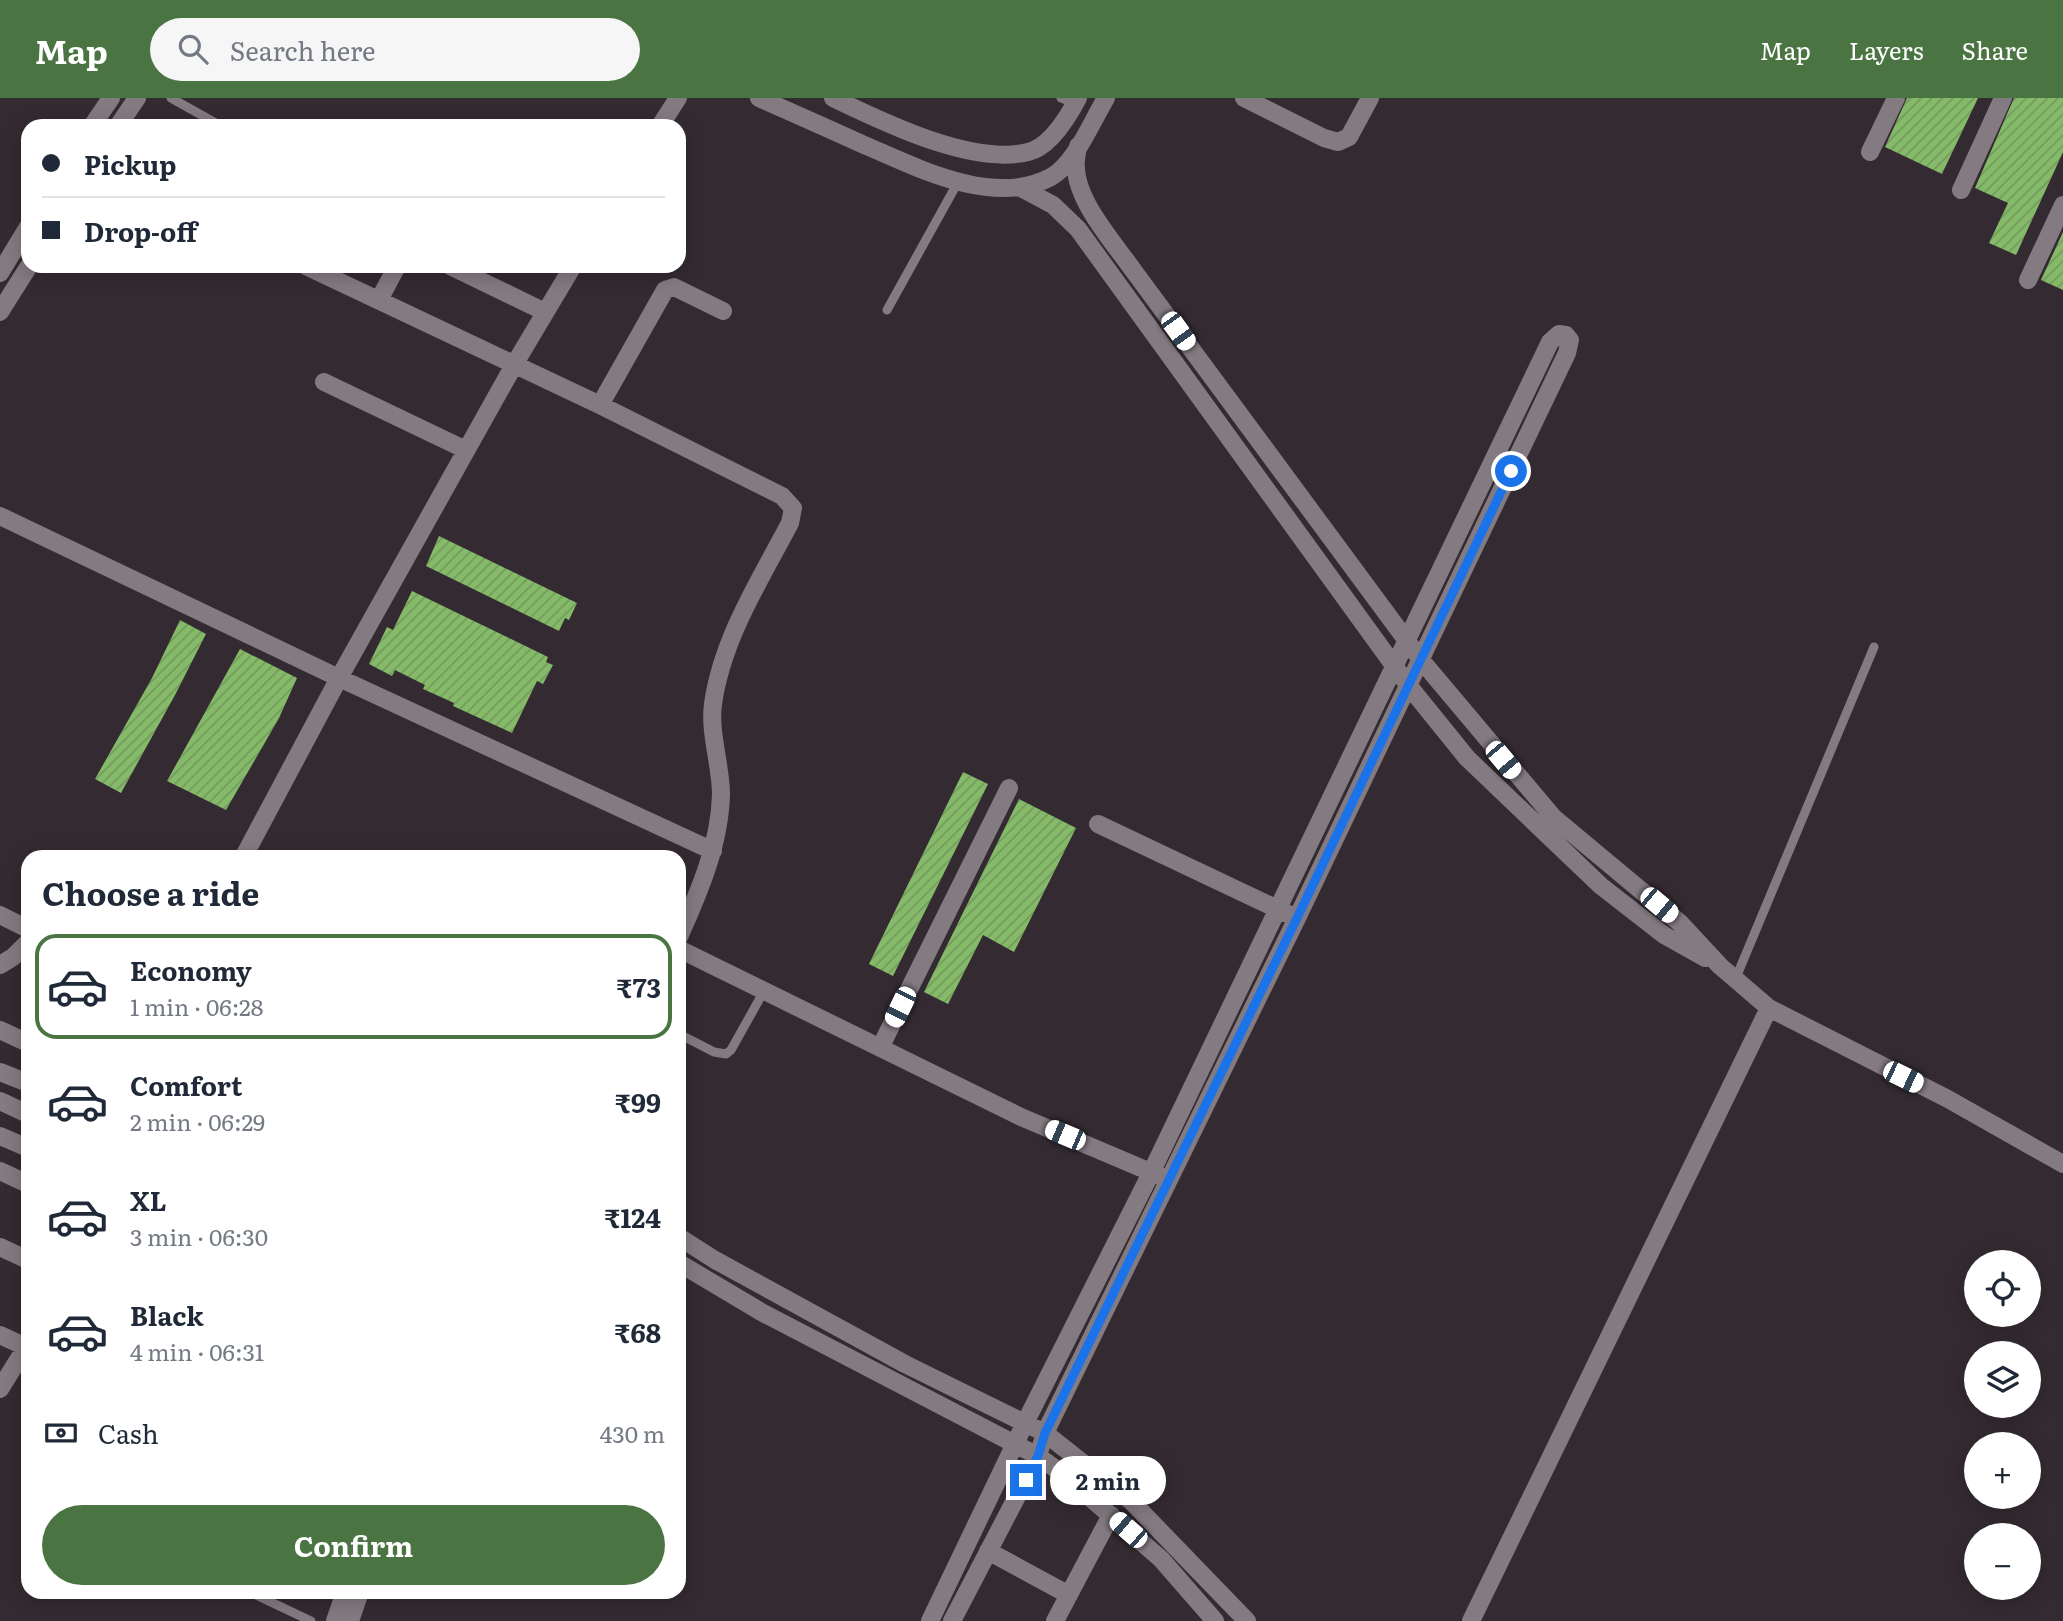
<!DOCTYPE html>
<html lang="en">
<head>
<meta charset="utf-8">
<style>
	:root { --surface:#fff; --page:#f6f6f7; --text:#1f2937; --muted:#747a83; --line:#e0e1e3; --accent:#4b7443 }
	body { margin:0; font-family:Literata,serif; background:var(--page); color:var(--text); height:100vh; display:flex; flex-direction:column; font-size:26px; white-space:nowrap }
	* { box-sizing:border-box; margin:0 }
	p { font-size:23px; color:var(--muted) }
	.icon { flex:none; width:38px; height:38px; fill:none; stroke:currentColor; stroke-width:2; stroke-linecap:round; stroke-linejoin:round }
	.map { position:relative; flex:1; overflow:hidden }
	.side { position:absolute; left:21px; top:752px; width:665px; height:749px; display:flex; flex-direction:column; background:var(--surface); border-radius:21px; box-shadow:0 4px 18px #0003 }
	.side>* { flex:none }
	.banner { position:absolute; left:21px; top:21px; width:665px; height:154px; border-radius:21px; box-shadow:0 4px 18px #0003; display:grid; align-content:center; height:154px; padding:0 21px; background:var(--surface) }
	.controls { position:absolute; left:1964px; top:1152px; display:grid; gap:14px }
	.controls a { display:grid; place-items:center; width:77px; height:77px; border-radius:50%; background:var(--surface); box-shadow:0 4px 18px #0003; font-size:35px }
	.end { position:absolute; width:32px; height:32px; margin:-16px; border:9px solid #1a73e8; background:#fff; box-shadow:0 0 0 4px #fff }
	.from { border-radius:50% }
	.bubble { position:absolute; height:49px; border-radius:24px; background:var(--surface); box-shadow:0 4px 18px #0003; font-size:23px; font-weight:700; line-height:49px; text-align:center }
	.car { position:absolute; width:21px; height:42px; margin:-21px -10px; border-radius:9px; box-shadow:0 0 5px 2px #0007; background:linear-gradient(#fff 24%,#345 0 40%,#fff 0 76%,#345 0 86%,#fff 0) }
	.banner b { display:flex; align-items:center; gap:24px; height:66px; font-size:26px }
	.banner b+b { border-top:2px solid var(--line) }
	.banner i { width:18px; height:18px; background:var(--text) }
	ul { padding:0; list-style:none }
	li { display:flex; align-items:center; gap:21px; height:105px; margin:0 14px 10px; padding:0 7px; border:4px solid transparent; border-radius:21px }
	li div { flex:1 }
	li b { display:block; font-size:26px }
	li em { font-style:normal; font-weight:700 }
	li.active { border-color:var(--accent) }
	li>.icon { width:63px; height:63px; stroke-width:1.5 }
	h2 { padding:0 21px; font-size:32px; line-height:84px }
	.pay { display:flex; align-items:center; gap:18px; height:77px; padding:0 21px; font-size:26px }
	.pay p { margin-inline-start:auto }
	.button { display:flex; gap:14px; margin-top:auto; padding:14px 21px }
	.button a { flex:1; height:80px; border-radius:42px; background:var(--accent); color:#fff; font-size:28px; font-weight:700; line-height:80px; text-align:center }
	header { display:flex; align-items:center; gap:42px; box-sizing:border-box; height:98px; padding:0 35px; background:var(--accent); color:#fff }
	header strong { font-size:33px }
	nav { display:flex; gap:38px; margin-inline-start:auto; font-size:24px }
	.search { width:490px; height:63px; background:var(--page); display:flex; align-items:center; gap:18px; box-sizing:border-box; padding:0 24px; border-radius:38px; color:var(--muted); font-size:26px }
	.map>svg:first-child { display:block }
	.building { fill:url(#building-hatch) }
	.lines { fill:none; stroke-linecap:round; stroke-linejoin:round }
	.lane { stroke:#837b81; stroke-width:9 }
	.street { stroke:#837b81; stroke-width:18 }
	.secondary { stroke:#837b81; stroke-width:18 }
	.route { stroke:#1a73e8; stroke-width:9 }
</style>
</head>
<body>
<header>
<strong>Map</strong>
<div class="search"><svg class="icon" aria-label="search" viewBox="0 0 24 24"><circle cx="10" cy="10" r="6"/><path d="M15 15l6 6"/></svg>Search here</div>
<nav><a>Map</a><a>Layers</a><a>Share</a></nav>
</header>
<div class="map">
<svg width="2063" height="1523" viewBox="0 0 2063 1523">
	<defs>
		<pattern id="building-hatch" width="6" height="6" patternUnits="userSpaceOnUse" patternTransform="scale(1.75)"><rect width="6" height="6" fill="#85ba69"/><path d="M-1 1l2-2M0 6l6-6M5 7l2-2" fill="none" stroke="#749b5e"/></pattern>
	</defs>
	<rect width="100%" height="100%" fill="#332b31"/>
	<path class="building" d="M 1907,0 L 1978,0 L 1942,76 L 1885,49 Z
		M 2014,0 L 2063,0 L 2063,54 L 2016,157 L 1989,145 L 2008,105 L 1975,90 Z
		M 2063,134 L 2063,192 L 2041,182 Z
		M 439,438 L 577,505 L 569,522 L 565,520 L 559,533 L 426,468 Z
		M 412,493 L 548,559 L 546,564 L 553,567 L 543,586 L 537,583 L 512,635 L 453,608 L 454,605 L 423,591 L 425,587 L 395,572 L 392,578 L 369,566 L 387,529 L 393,532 Z
		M 180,522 L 206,536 L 175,597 L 121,695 L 95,681 L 152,580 Z
		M 240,551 L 297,580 L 279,620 L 226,712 L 167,683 Z
		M 963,674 L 988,686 L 893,878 L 869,866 Z
		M 1019,701 L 1076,730 L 1014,854 L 983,837 L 948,906 L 924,894 Z"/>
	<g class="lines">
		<path class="lane" d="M 171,0 L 221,28
			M 1061,0 L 1075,5
			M 887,212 L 958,84
			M 1735,882 L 1874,549
			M 679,936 L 714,954 L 726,956 L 731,952 L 764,893
			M 250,1494 L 311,1523"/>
		<path class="street" d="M 759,0 C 793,15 827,30 862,46 C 916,69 993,110 1051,79 C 1075,66 1092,23 1106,0
			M 833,0 C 883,24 972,68 1028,54 C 1050,49 1068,19 1078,0
			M 1244,0 L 1324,40 L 1338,44 L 1349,39 L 1370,0
			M 660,28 L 678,0
			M 1078,48 C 1077,55 1075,63 1076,70 C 1077,104 1114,145 1133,172 L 1421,562 L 1554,720 L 1680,825 L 1720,868 L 1769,910 L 1948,1001 L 2063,1066
			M 1870,54 L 1896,0
			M 1019,89 L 1053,107 L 1078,131 L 1408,587 L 1467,660 L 1601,788 L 1664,837 L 1705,860
			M 1961,92 L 2003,0
			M 306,168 L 600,307 L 782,398 L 793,410 L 790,425 C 760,482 722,541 713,606 C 709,634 721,668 721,696 C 720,746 699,794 679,839
			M 450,168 L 545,214
			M 2028,182 L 2063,107
			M 379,202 L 397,168
			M 324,284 L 466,352
			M 600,307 L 665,192 L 674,189 L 723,213
			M 0,418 L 339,580 L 713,753
			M 1098,726 L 1288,816
			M 243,760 L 339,580 L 514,267 L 573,168
			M 0,817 L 28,831
			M 679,851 L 1021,1019 L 1160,1078
			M 0,867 L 13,859 L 28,844
			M 0,932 L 28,945
			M 880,950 L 1009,690
			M 0,974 L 28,985
			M 0,1003 L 28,1016
			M 0,1038 L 28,1050
			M 0,1073 L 28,1086
			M 679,1139 L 715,1162 L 905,1266 L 1045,1335 L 1131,1403 L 1247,1523
			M 0,1149 L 28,1162
			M 679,1165 L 763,1215 L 1038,1358 L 1064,1377 L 1161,1461 L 1215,1523
			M 0,1237 L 26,1249
			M 0,1291 L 28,1246
			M 988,1453 L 1069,1497
			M 335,1523 L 345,1494
			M 350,1523 L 360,1494
			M 930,1523 L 1025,1325 L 1151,1075 L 1550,244 L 1559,236 L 1566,237 L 1570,242 L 1567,255 L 1297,820 L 1045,1335 L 1038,1358 L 952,1523
			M 1055,1523 L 1111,1417
			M 1471,1523 L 1769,910"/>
		<path class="secondary" d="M 92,28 L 111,0
			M 118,28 L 137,0
			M 0,175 L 28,129
			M 0,214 L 29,168"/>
	</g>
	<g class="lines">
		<path class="route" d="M 1026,1382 L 1038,1358 L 1045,1335 L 1297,820 L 1511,373"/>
	</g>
</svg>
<div class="controls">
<a><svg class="icon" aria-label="locate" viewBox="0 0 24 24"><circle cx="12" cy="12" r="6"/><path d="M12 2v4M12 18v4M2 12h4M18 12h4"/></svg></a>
<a><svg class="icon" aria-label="layers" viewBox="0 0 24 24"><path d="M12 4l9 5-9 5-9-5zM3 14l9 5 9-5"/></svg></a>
<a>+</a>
<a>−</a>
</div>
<i class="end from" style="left:1511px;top:373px"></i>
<i class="end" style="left:1026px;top:1382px"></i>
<div class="bubble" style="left:1050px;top:1358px;width:116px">2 min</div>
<i class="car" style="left:1178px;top:233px;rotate:144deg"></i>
<i class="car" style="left:1503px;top:662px;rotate:140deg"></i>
<i class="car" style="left:1659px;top:807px;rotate:130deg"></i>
<i class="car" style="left:900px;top:909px;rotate:206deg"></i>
<i class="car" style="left:1903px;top:979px;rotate:116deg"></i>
<i class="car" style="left:1065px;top:1037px;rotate:293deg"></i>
<i class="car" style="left:1128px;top:1432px;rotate:311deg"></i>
<div class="banner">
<b><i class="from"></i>Pickup</b>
<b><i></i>Drop-off</b>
</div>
<section class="side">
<h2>Choose a ride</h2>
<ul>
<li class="active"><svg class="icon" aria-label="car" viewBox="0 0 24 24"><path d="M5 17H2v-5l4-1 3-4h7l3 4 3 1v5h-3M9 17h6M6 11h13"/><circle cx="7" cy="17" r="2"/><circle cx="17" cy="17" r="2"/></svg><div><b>Economy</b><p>1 min · 06:28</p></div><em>₹73</em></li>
<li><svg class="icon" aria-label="car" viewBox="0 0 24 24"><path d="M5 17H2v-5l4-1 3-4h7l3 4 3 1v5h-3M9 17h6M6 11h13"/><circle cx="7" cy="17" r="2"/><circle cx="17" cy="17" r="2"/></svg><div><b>Comfort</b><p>2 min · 06:29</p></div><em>₹99</em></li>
<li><svg class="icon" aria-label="car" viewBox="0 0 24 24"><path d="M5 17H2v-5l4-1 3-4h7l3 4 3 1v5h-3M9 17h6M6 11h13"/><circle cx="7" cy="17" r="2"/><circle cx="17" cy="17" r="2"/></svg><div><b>XL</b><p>3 min · 06:30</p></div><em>₹124</em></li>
<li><svg class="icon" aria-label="car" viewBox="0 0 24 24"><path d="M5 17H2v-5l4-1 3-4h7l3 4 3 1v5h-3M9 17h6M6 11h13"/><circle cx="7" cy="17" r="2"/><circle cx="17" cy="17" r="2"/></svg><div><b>Black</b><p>4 min · 06:31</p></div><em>₹68</em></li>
</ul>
<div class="pay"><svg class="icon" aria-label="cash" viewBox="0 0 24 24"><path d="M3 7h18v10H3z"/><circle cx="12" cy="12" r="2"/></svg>Cash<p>430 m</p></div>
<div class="button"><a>Confirm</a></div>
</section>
</div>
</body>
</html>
